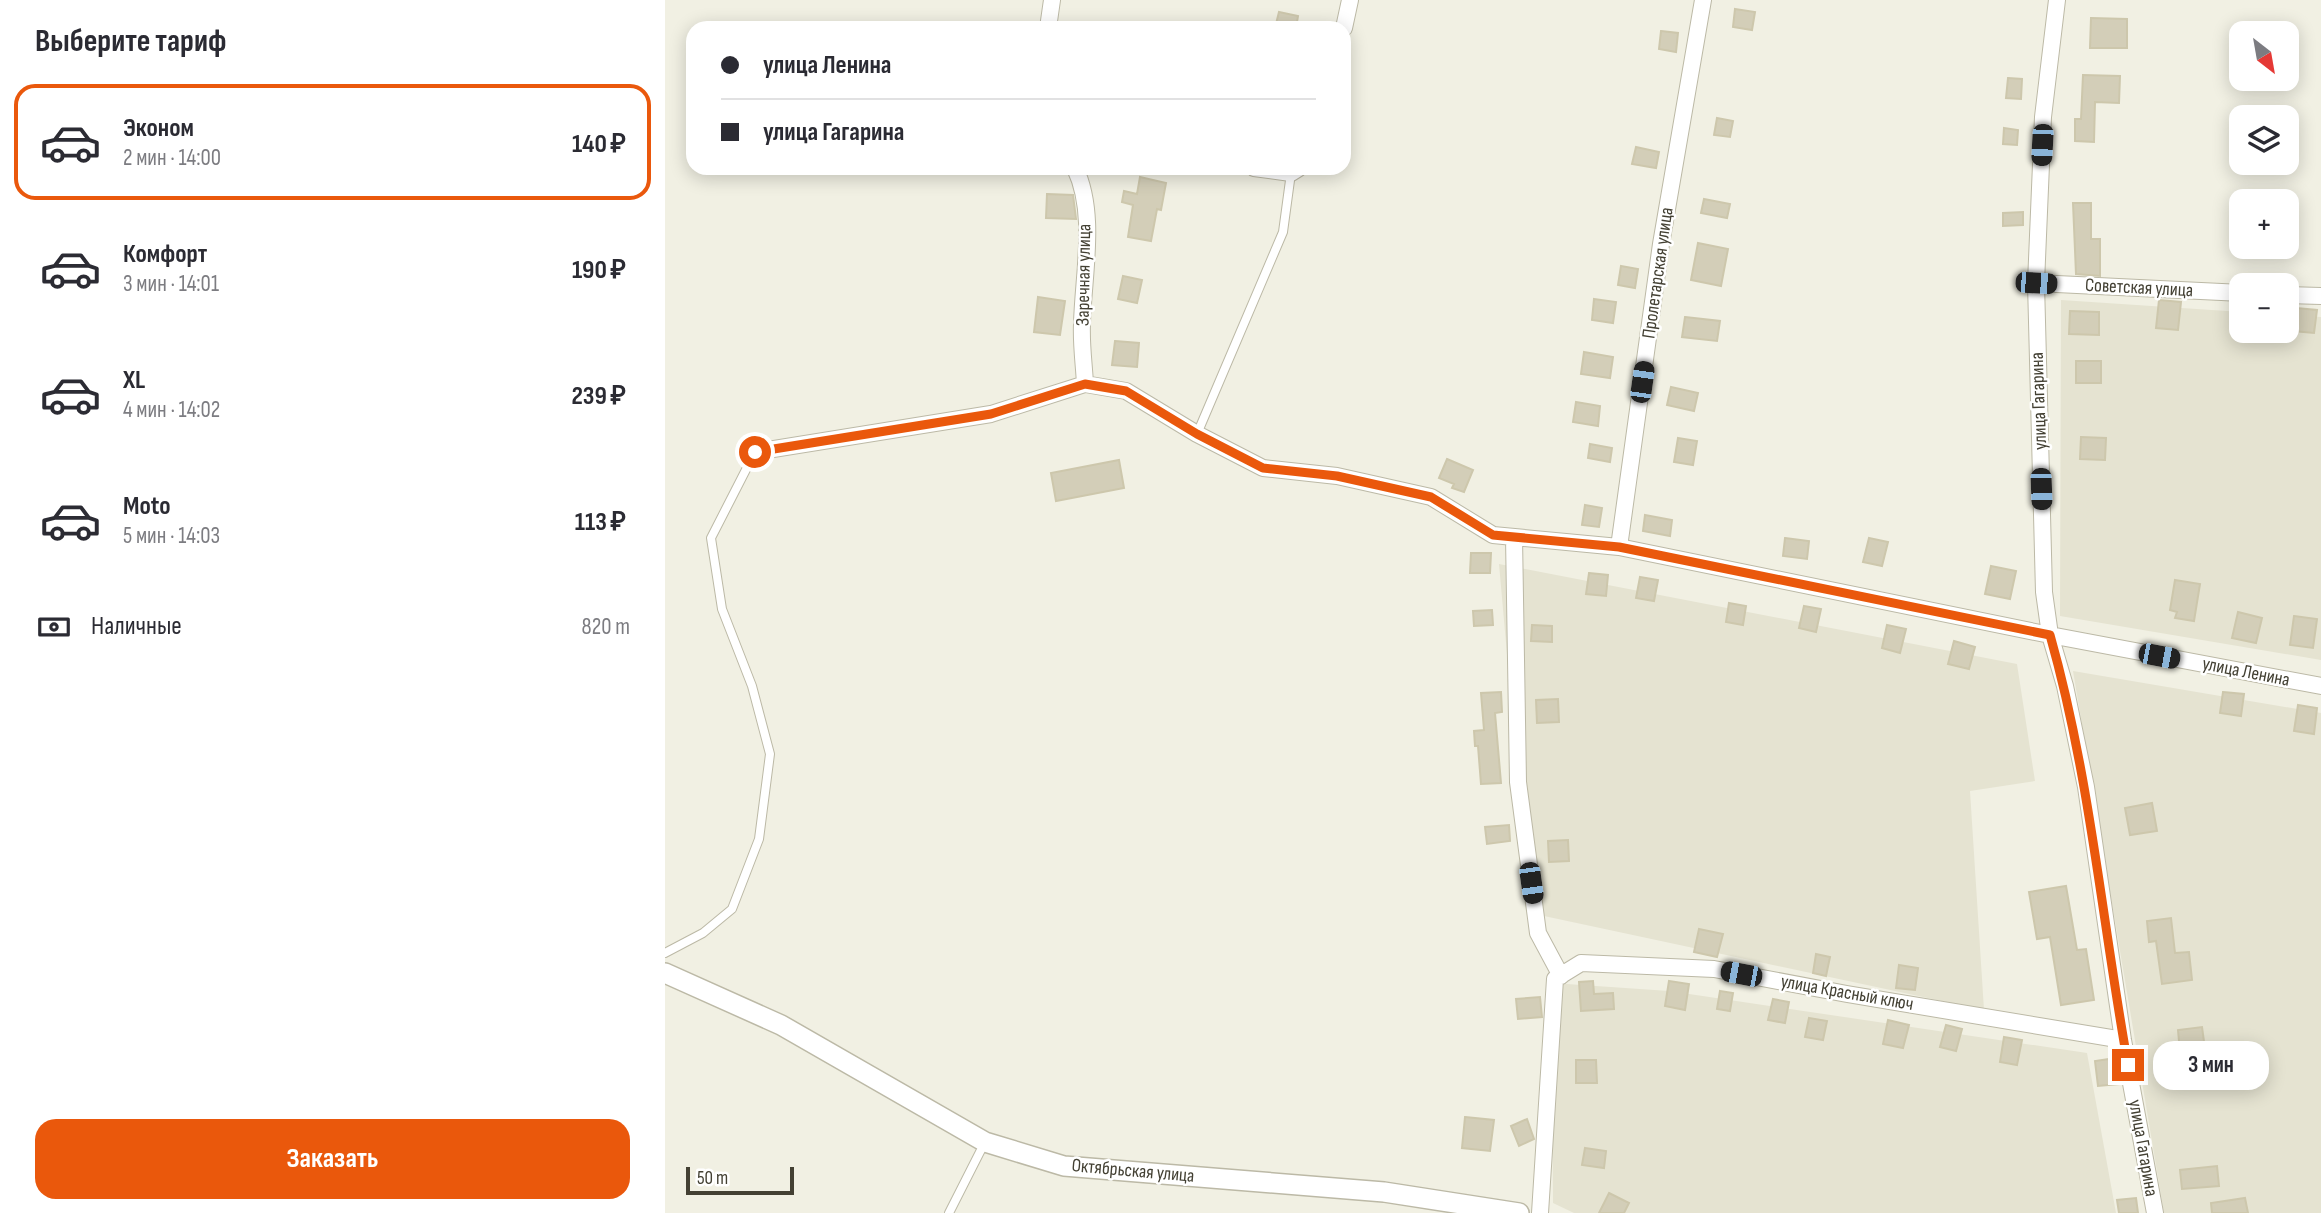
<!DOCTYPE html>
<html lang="ru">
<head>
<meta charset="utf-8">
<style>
	:root { --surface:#fff; --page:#f2f2f3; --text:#2b2b33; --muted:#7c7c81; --line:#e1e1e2; --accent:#ea580c }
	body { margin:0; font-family:"Sofia Sans Condensed",sans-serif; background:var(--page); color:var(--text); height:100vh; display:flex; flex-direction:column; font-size:26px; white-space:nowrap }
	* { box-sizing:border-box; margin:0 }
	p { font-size:23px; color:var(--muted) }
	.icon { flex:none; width:38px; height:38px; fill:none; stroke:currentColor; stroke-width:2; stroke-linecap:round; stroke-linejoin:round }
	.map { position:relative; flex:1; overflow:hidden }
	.sheet { display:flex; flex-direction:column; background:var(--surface); width:665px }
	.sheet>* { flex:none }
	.top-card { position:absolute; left:21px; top:21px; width:665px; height:154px; border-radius:21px; box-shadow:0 4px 18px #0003; display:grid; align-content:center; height:154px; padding:0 35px; background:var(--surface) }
	.needle { width:46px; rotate:149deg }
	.tools { position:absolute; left:1564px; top:21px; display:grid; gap:14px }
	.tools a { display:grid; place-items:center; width:70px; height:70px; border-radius:14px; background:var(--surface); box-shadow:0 4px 18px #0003; font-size:35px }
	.scale { position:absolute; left:21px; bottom:18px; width:108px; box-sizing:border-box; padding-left:7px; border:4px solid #434033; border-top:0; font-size:19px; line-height:24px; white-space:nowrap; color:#434033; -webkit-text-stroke:5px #fff; paint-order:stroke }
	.end { position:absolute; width:32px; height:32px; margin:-16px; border:9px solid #ea580c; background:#fff; box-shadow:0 0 0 4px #fff }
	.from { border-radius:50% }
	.bubble { position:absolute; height:49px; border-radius:21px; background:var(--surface); box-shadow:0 4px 18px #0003; font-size:23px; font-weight:700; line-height:49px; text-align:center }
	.car { position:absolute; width:21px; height:42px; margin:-21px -10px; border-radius:9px; box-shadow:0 0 5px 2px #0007; background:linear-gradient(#222 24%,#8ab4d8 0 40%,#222 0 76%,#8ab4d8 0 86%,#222 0) }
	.top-card b { display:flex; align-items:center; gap:24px; height:66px; font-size:26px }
	.top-card b+b { border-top:2px solid var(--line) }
	.top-card i { width:18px; height:18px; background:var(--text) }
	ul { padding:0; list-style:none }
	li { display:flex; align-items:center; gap:21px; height:116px; margin:0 14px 10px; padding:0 21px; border:4px solid transparent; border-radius:21px }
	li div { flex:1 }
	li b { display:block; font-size:26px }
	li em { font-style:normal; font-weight:700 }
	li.current { border-color:var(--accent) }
	li>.icon { width:63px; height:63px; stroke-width:1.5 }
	h2 { padding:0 35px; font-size:32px; line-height:84px }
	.pay { display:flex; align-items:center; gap:18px; height:77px; padding:0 35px; font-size:26px }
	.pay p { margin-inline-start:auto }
	.button { display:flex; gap:14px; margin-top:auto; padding:14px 35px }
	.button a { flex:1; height:80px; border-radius:21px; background:var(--accent); color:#fff; font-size:28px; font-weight:700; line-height:80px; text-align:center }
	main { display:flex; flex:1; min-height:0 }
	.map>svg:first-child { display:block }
	.residential { fill:#e5e3d1 }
	.building { fill:#d3ceb8; stroke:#cdc7ac; stroke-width:2 }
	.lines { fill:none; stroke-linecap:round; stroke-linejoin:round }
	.service-casing { stroke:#bcb9a6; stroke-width:10 }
	.minor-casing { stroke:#bcb9a6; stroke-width:18 }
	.tertiary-casing { stroke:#bcb9a6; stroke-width:22 }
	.service { stroke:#fff; stroke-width:8 }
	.minor { stroke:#fff; stroke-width:16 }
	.tertiary { stroke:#fff; stroke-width:19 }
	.route { stroke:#ea580c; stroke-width:9 }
	.labels { text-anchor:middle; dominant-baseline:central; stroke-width:5; stroke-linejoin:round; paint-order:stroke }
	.street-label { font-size:19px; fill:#434033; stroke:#fff }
</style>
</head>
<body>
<main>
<section class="sheet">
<h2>Выберите тариф</h2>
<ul>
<li class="current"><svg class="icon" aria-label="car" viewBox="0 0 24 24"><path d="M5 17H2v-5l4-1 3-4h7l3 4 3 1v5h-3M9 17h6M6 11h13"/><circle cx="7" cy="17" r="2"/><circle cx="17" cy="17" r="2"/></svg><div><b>Эконом</b><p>2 мин · 14:00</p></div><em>140 ₽</em></li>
<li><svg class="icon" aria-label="car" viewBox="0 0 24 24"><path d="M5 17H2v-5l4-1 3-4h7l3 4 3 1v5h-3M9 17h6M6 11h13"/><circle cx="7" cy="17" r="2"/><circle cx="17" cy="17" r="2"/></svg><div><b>Комфорт</b><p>3 мин · 14:01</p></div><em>190 ₽</em></li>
<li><svg class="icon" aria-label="car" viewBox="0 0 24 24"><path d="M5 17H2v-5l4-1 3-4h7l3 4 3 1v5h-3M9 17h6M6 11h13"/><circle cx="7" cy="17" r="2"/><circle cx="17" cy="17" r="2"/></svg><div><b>XL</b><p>4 мин · 14:02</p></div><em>239 ₽</em></li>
<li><svg class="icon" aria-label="car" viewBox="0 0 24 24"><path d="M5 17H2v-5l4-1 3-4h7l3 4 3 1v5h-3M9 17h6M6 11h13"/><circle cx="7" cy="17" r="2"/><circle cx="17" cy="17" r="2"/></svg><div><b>Moto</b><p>5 мин · 14:03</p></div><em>113 ₽</em></li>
</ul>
<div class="pay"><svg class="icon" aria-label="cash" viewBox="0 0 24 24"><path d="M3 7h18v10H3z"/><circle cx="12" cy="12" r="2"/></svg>Наличные<p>820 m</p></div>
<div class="button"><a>Заказать</a></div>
</section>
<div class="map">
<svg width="1656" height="1213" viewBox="0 0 1656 1213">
	<rect width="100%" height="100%" fill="#f1f0e3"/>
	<path class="residential" d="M 1396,300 L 1577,312 L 1577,331 L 1622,331 L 1622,315 L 1656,317 L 1656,660 L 1395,616 Z
		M 834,564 L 1352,664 L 1370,781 L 1305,791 L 1319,1010 L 865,913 Z
		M 1408,671 L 1656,713 L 1656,1213 L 1499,1213 Z
		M 887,983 L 1004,991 L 1422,1053 L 1451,1213 L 909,1213 L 888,1203 Z"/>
	<path class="building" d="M 1070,9 L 1090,12 L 1087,30 L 1068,27 Z
		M 614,12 L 633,16 L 631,28 L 610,28 Z
		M 1426,18 L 1462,19 L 1462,48 L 1425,48 Z
		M 996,31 L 1013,33 L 1011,52 L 994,49 Z
		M 1418,75 L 1455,76 L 1454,103 L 1430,102 L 1429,142 L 1410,141 L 1410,119 L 1416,119 Z
		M 1343,78 L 1357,79 L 1356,99 L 1341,98 Z
		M 1052,118 L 1068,121 L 1065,137 L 1049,135 Z
		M 1339,128 L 1353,130 L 1352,145 L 1338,144 Z
		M 971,147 L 994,152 L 991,168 L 967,164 Z
		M 475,177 L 501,183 L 496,210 L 492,209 L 486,241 L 463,237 L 468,205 L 457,202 L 459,191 L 472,194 Z
		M 382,194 L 408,195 L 411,219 L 381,218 Z
		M 1039,199 L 1065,204 L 1062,218 L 1036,213 Z
		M 1408,203 L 1426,203 L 1426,239 L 1435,239 L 1435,276 L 1411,274 Z
		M 1358,212 L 1358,225 L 1338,226 L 1338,213 Z
		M 1033,243 L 1063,249 L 1056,286 L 1026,280 Z
		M 956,266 L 973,269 L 970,288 L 953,285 Z
		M 458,276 L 477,280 L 472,303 L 453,299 Z
		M 373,297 L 400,301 L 395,335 L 369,332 Z
		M 929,299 L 951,302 L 948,323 L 927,320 Z
		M 1494,300 L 1516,302 L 1513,330 L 1491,328 Z
		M 1631,308 L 1652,310 L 1649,333 L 1628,331 Z
		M 1405,311 L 1434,312 L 1434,335 L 1404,334 Z
		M 1020,317 L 1055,321 L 1052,341 L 1017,337 Z
		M 450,341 L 474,343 L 472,367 L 447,365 Z
		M 919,352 L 948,357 L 945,378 L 916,374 Z
		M 1411,361 L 1436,361 L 1436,383 L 1411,383 Z
		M 1006,387 L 1033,393 L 1029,411 L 1002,405 Z
		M 911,402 L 935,406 L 933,426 L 908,422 Z
		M 1416,437 L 1441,438 L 1440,460 L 1415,459 Z
		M 1013,438 L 1032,441 L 1028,465 L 1009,462 Z
		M 925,444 L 947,448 L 945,462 L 923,458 Z
		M 782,459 L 808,470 L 799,492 L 787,488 L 789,484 L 774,478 Z
		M 454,460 L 459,488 L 391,501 L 386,473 Z
		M 920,505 L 937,508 L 934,527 L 917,525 Z
		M 980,515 L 1007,520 L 1005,536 L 978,531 Z
		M 1120,538 L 1144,541 L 1142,559 L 1118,556 Z
		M 1204,538 L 1223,542 L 1217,566 L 1198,562 Z
		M 806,553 L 826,553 L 825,573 L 805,573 Z
		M 1326,566 L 1351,571 L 1345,599 L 1320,594 Z
		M 924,573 L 943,575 L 941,596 L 921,594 Z
		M 975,577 L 993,580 L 989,601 L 971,598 Z
		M 1510,580 L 1535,584 L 1529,621 L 1510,618 L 1512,612 L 1505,610 Z
		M 1064,603 L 1081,606 L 1078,625 L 1061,622 Z
		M 1139,606 L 1156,609 L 1151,632 L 1134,628 Z
		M 827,610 L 828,625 L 809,626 L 808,611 Z
		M 1573,612 L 1597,618 L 1591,643 L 1567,638 Z
		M 1629,616 L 1652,619 L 1648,648 L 1625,645 Z
		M 867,625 L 887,626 L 887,642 L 866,641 Z
		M 1222,625 L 1241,629 L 1235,653 L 1217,648 Z
		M 1289,641 L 1310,647 L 1304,669 L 1283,664 Z
		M 836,692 L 837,712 L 830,713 L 836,783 L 816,784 L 813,746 L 810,746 L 809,731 L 819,730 L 816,693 Z
		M 1558,692 L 1579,694 L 1576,716 L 1555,713 Z
		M 893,699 L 894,722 L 872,723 L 871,700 Z
		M 1633,705 L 1652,708 L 1649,734 L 1629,731 Z
		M 1487,803 L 1492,831 L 1465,835 L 1460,808 Z
		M 844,825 L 845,841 L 822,844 L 820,827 Z
		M 903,840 L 904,861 L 884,862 L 883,841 Z
		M 1401,886 L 1412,950 L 1421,949 L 1429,1000 L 1396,1005 L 1385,937 L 1372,939 L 1364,892 Z
		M 1506,918 L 1510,953 L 1524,952 L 1527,980 L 1497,984 L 1491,941 L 1484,942 L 1482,921 Z
		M 1034,929 L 1058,934 L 1052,957 L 1029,952 Z
		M 1151,954 L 1165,957 L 1161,976 L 1148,973 Z
		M 1234,965 L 1253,968 L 1250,990 L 1231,988 Z
		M 928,981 L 929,994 L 948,993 L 949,1009 L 916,1011 L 914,982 Z
		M 1004,981 L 1024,984 L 1020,1010 L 1000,1006 Z
		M 1055,991 L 1068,993 L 1065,1011 L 1052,1009 Z
		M 875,997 L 877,1017 L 853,1019 L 851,999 Z
		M 1108,999 L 1124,1002 L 1120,1023 L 1103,1020 Z
		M 1144,1018 L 1162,1021 L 1158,1040 L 1140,1037 Z
		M 1223,1020 L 1244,1025 L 1238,1048 L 1218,1044 Z
		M 1281,1025 L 1297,1029 L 1291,1051 L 1275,1047 Z
		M 1537,1027 L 1540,1049 L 1515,1052 L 1513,1030 Z
		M 1339,1037 L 1357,1040 L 1352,1065 L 1335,1062 Z
		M 1451,1058 L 1454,1084 L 1433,1086 L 1430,1061 Z
		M 911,1060 L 931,1060 L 932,1083 L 911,1083 Z
		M 800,1117 L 829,1120 L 825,1151 L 797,1148 Z
		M 862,1119 L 869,1139 L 854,1146 L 846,1126 Z
		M 920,1148 L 941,1151 L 939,1168 L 917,1165 Z
		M 1552,1166 L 1554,1186 L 1517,1189 L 1515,1170 Z
		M 944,1193 L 964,1203 L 959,1213 L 934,1213 Z
		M 1471,1198 L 1473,1213 L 1454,1213 L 1452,1200 Z
		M 1580,1198 L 1583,1213 L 1547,1213 L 1546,1203 Z"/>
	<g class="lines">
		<g class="service-casing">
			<path id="service" d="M 532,434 L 618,232 L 626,173
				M 0,953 L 38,933 L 67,909 L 94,839 L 105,754 L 87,686 L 57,609 L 46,538 L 90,452
				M 284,1213 L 320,1142"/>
		</g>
		<g class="minor-casing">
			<path id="minor" d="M 1392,0 L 1378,117 L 1371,283 L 1379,592 L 1385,635 L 1400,686 L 1421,787 L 1458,1040 L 1490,1213
				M 383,28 L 387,0
				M 679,28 L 685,0
				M 410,168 C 432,214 418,275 417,324 C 416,344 419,364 420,384
				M 589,168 L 626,173 L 634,168
				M 1371,283 L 1577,293
				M 1622,295 L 1656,296
				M 90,452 L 326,414 L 420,384 L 461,391 L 532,434 L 598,468 L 672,476 L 766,497 L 828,535 L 954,547 L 1385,635 L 1656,686
				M 849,537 L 853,782 L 873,933 L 896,976
				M 954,547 L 996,244 L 1038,0
				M 875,1213 L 890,979 L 916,963 L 1049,969 L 1182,994 L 1458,1040"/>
		</g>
		<g class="tertiary-casing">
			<path id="tertiary" d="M 0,973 L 116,1025 L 320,1142 L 399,1166 L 719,1192 L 854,1213"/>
		</g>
		<use href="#service" class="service"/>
		<use href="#minor" class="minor"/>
		<use href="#tertiary" class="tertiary"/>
	</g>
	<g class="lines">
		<path class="route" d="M 90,452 L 326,414 L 420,384 L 461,391 L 532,434 L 598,468 L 672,476 L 766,497 L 828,535 L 954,547 L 1385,635 C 1425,776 1437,921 1463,1065"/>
	</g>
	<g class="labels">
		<g class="street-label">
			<text transform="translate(993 273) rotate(-82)">Пролетарская улица</text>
			<text transform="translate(419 275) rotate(-89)">Заречная улица</text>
			<text transform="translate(1474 288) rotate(3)">Советская улица</text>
			<text transform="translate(1374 401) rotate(-92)">улица Гагарина</text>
			<text transform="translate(1581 672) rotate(11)">улица Ленина</text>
			<text transform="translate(1182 993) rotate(10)">улица Красный ключ</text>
			<text transform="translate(1478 1148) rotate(80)">улица Гагарина</text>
			<text transform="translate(468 1171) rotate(5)">Октябрьская улица</text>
		</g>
	</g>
</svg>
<div class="tools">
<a><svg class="needle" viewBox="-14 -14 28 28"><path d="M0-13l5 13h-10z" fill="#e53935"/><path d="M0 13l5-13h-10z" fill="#7c7c81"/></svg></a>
<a><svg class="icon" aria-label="layers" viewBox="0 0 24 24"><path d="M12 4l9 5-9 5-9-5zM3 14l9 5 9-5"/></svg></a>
<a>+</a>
<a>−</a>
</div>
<div class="scale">50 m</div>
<i class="end from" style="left:90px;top:452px"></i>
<i class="end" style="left:1463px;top:1065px"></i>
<div class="bubble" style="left:1488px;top:1041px;width:116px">3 мин</div>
<i class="car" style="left:1377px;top:145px;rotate:183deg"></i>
<i class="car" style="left:1371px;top:283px;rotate:93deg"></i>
<i class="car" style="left:977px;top:382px;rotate:8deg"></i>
<i class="car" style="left:1376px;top:489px;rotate:178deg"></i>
<i class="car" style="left:1494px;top:656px;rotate:101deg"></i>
<i class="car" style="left:866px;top:883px;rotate:172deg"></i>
<i class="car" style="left:1076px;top:974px;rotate:281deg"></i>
<div class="top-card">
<b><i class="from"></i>улица Ленина</b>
<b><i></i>улица Гагарина</b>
</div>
</div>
</main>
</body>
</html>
